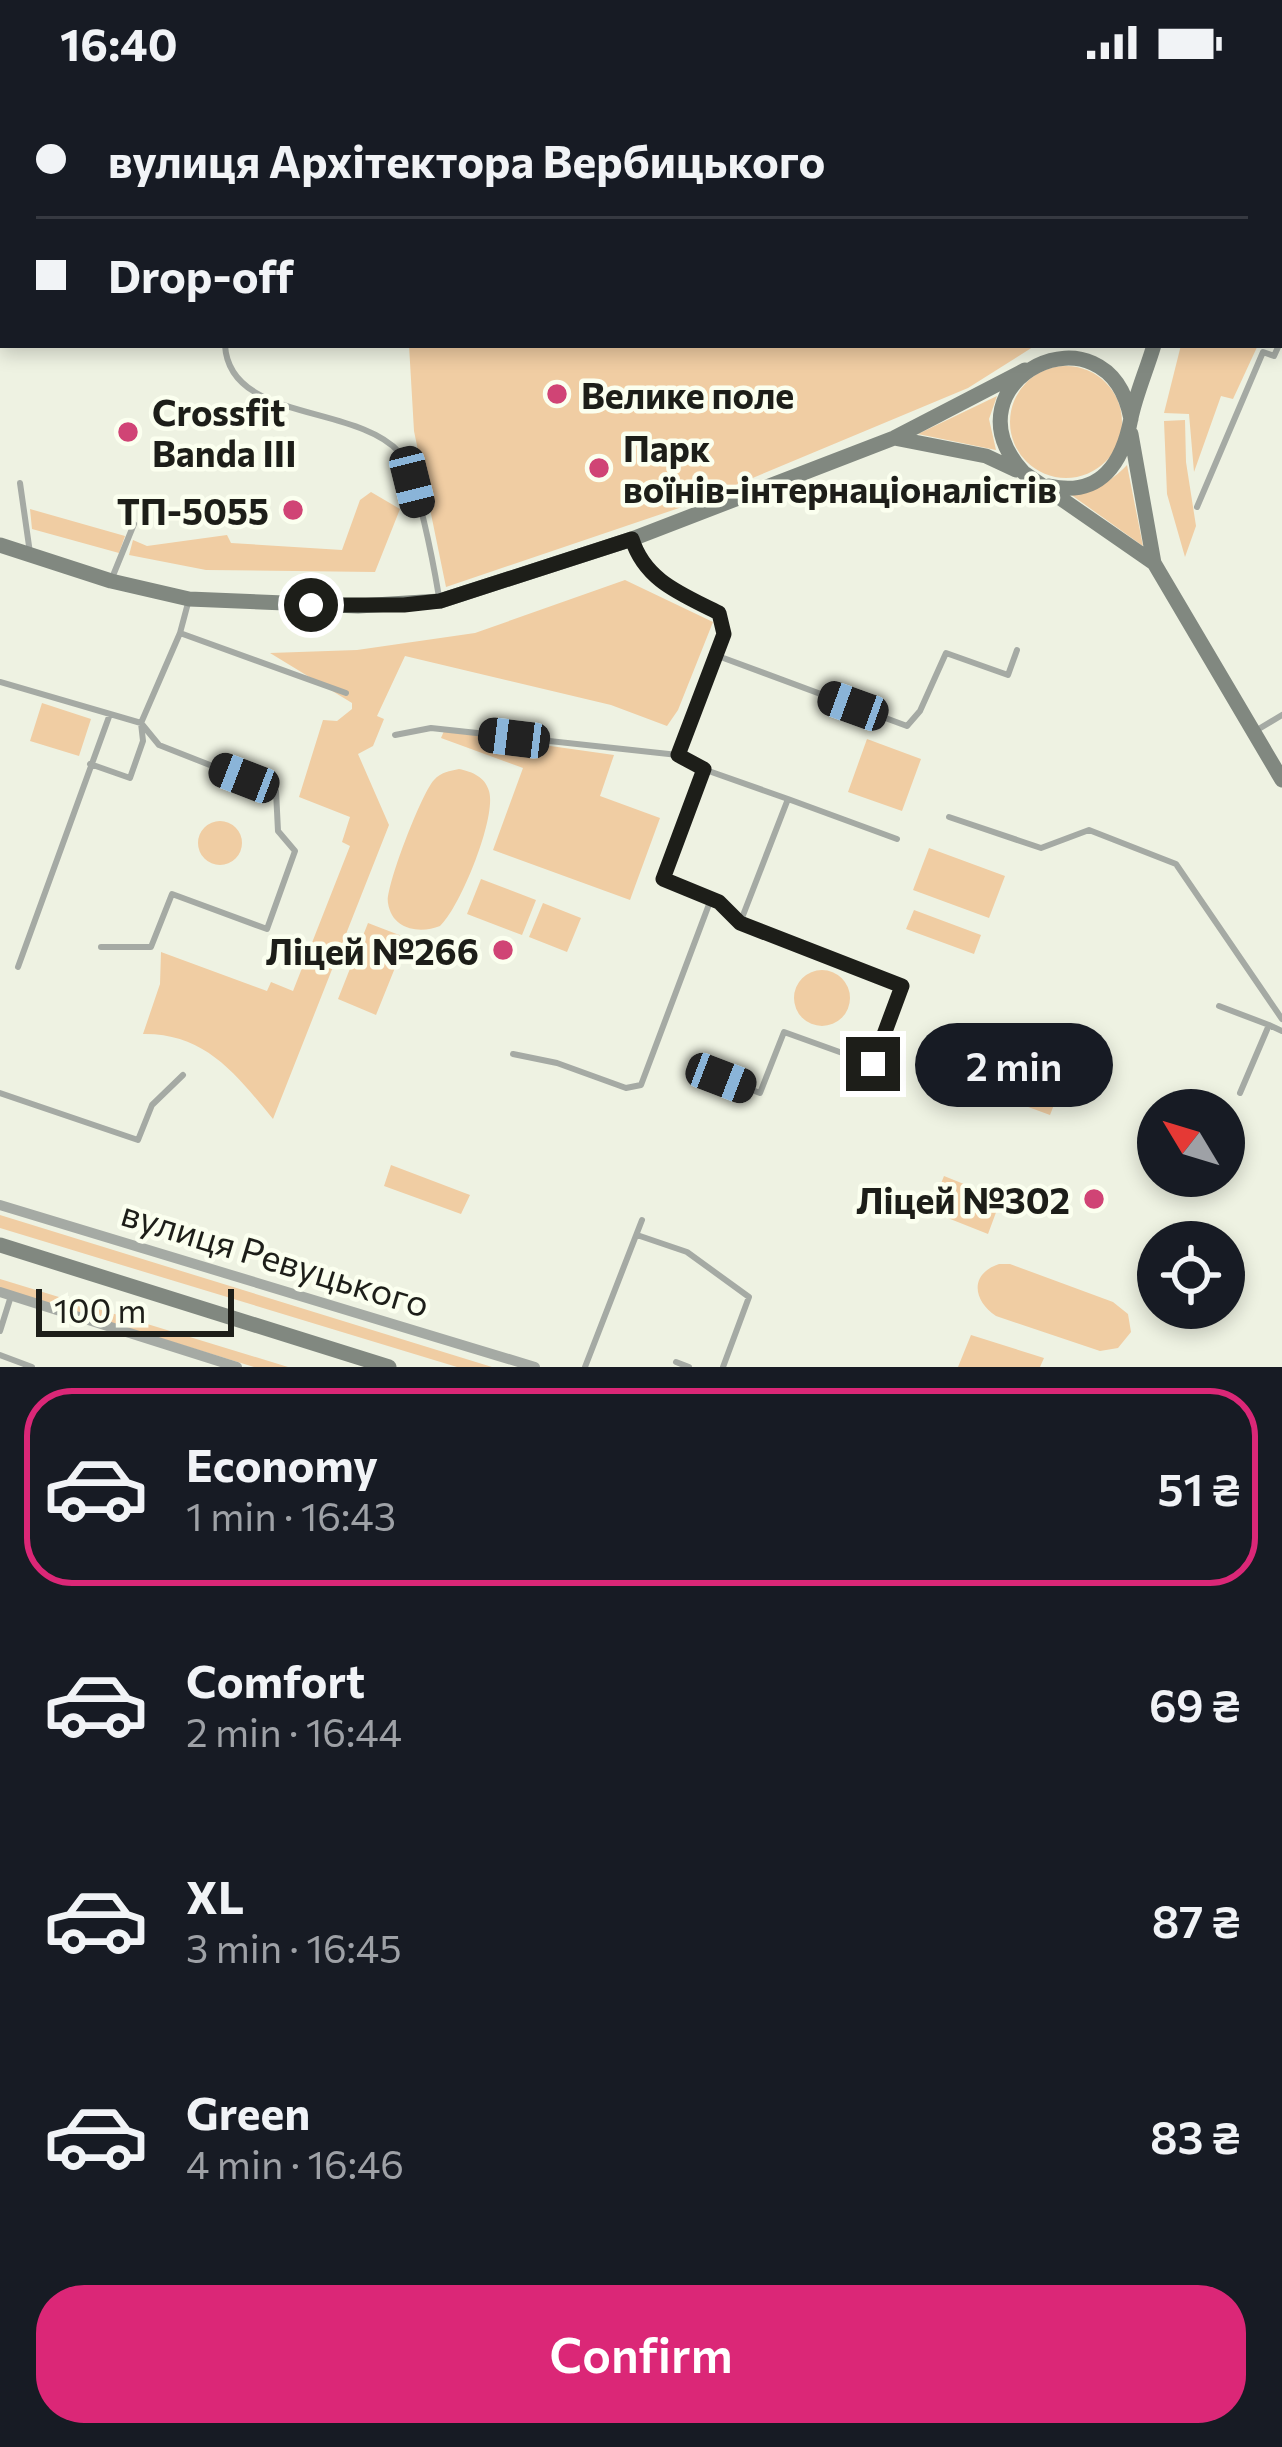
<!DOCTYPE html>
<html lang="en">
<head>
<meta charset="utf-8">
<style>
	:root { --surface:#171b24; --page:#20242c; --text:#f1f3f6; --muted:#9ea1a6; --line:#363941; --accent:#db2777 }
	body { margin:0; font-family:Commissioner,sans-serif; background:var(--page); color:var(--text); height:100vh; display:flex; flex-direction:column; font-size:45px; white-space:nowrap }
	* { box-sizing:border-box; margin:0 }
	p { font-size:39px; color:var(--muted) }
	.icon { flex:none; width:66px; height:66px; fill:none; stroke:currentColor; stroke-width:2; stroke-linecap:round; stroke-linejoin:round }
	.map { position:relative; height:1283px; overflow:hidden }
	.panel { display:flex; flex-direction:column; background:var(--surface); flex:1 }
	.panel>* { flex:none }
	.banner { position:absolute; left:0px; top:0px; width:1284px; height:264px; box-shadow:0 6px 18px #0003; display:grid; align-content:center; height:264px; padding:0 36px; background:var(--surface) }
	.needle { width:78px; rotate:308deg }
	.tools { position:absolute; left:1137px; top:1005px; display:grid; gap:24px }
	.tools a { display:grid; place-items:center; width:108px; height:108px; border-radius:50%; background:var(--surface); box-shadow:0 6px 18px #0003; font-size:60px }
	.scale { position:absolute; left:36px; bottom:30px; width:198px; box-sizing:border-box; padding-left:12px; border:6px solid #1d1e19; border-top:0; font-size:33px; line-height:42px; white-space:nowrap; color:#1d1e19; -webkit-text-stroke:9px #fbffef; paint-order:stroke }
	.end { position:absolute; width:54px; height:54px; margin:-27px; border:15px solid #1d1e19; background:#fff; box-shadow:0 0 0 6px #fff }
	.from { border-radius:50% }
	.bubble { position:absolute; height:84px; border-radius:42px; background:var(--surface); box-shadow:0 6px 18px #0003; font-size:39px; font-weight:600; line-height:84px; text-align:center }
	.car { position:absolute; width:36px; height:72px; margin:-36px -18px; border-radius:15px; box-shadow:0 0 9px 3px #0007; background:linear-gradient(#222 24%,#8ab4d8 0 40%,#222 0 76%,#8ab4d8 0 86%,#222 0) }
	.banner b { display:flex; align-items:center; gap:42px; height:114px; font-size:45px }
	.banner b+b { border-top:3px solid var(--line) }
	.banner i { width:30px; height:30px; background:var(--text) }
	ul { padding:21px 0 0; list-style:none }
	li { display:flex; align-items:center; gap:36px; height:198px; margin:0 24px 18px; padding:0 12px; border:6px solid transparent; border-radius:48px }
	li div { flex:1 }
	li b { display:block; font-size:45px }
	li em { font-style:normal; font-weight:600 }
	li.selected { border-color:var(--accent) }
	li>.icon { width:108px; height:108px; stroke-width:1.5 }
	.cta { display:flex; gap:24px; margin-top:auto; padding:24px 36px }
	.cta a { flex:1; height:138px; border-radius:48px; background:var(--accent); color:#fff; font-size:48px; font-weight:600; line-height:138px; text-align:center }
	.status { display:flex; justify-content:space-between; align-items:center; height:84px; padding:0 60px; background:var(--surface); direction:ltr }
	.status svg { height:33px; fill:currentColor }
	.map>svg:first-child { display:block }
	.green { fill:#f0cda3 }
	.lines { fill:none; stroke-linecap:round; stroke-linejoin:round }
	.lane { stroke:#a5aaa4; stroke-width:6 }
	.street { stroke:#a5aaa4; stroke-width:10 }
	.secondary { stroke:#818880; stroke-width:15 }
	.route { stroke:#1d1e19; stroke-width:15 }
	.poi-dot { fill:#d04475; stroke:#fbffef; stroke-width:4.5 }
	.labels { text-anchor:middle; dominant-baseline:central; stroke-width:9; stroke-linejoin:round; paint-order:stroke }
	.poi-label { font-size:36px; font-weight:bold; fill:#1d1e19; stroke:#fbffef; text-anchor:start }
	.street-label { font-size:36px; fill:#1d1e19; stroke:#fbffef }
</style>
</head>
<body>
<div class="status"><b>16:40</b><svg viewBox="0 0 49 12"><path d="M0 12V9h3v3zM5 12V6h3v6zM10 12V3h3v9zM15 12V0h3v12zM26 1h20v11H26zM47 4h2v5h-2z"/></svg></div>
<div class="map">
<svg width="1282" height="1283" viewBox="0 0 1282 1283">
	<rect width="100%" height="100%" fill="#eef2e2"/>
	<path class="green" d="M 409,261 L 1036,261 L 968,304 L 688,421 L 446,503 L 414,347 Z
		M 1181,261 L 1258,261 L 1233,315 L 1221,312 L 1194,388 L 1189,330 L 1164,329 Z
		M1010 338a56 56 0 1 1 112 0a56 56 0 1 1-112 0Z
		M 997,312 L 989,335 L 996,366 L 918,350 Z
		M 1185,336 L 1186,378 L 1196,442 L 1185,473 L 1167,410 L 1164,337 Z
		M 1127,381 L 1143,462 L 1070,410 C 1094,406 1110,399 1127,381 Z
		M 371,408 L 400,425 L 375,488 L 206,486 L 129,471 L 133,456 L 147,462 L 227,451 L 231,459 L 342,466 L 360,416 Z
		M 30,425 L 125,452 L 119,469 L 32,445 Z
		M 625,496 L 713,538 L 678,626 L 667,642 L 611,621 L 405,572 L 377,632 L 384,635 L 373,662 L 358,670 L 389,741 L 273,1035 C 236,990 205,949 143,950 L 160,900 L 161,868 L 267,907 L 271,898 L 293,907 L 350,762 L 342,758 L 350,733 L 299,713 L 323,636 L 337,637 L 352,625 L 352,619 L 270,569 L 357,566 L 475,549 Z
		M 42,619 L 91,635 L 79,672 L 30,657 Z
		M 444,647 L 614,671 L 600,712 L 660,734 L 630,816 L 493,766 L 523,684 L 441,654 Z
		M 867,655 L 921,675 L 902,727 L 848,708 Z
		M 459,685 C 473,688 485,693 489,707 C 497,733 460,824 440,842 C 420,850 392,846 388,819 C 385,804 422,708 434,696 C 441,688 450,687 459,685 Z
		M198 759a22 22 0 1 1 44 0a22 22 0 1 1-44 0Z
		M 929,764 L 1005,792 L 989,834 L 913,806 Z
		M 481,795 L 536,816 L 522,851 L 467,830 Z
		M 543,819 L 581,834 L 567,868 L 529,853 Z
		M 914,826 L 981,851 L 974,870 L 906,845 Z
		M 368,839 L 407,854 L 376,931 L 338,915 Z
		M794 914a28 28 0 1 1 56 0a28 28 0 1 1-56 0Z
		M 989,961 L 1066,990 L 1050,1031 L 974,1003 Z
		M 391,1081 L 470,1111 L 461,1130 L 384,1102 Z
		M 944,1092 L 1001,1115 L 988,1150 L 930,1127 Z
		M 0,1131 L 492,1283 L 457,1283 L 0,1144 Z
		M 999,1180 L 1010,1180 L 1113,1218 L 1128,1230 L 1131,1248 L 1118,1264 L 1100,1267 L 996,1232 C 973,1217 969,1190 999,1180 Z
		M 0,1195 L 288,1283 L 254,1283 L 0,1205 Z
		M 971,1251 L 1044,1274 L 1040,1283 L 958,1283 Z"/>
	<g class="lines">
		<path class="lane" d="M 314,0 L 314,3
			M 15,3 L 17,3
			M 862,3 L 879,0
			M 0,6 L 3,5
			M 0,62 L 3,61
			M 0,184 L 3,183
			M 1281,257 L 1282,254
			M 225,261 C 229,338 356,320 399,368 C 417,389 434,483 439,513
			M 20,399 L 30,469
			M 1197,423 L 1263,268 L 1274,272 L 1279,261
			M 633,459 C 646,498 685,512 719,529 L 724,550 L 678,671
			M 112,494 L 134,440
			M 180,549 L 346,609
			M 718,572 L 907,642 L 920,627 L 946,569 L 1008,591 L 1017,566
			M 0,598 L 141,639 L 159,661 L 276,707 L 278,747 L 295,767 L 267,845 L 172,810 L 151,863 L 101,863
			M 1257,646 L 1282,631
			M 395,651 L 431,644 L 678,671 L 703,685 L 788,715 L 740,839
			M 90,680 L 130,694 L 143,657 L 141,639 L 180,549 L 188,519
			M 703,685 L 663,795 L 719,818 L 740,839 L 902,902 L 873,980 L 784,948 L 760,1009 L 721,994
			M 788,715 L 897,755
			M 949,733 L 1041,764 L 1089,746 L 1176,780 L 1282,935
			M 18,883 L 110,630
			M 1219,922 L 1269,941
			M 513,970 L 557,979 L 626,1004 L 641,1001 L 711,815
			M 0,1009 L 138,1056 L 152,1021 L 183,991
			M 1240,1009 L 1269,941 L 1282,947
			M 637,1151 L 687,1168 L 749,1213 L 723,1283
			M 0,1247 L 11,1212
			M 0,1271 L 32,1283
			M 676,1278 L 689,1283
			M 585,1283 L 642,1136"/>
		<path class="street" d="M 0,1121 L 535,1283
			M 0,1208 L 237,1283"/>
		<path class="secondary" d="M 1281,75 L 1282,74
			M 1131,335 C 1108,213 939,297 1024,389 L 1154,479
			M 1131,350 L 1154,479 L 1282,696
			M 894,354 L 986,372 L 1016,386
			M 1049,402 C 1101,414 1123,378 1131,334 C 1136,310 1147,285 1154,261
			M 0,461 L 111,497 L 189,515 L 358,522 L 440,517 L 632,455 L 894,354 L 1025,286
			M 0,1161 L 389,1283"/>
	</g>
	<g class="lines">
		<path class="route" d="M 311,521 L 404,521 L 440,517 L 632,455 C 645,497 682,510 719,529 L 724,550 L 678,671 L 704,685 L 663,795 L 719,818 L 740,839 L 902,902 L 873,980"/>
	</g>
	<g class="poi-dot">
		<circle cx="557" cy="310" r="12"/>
		<circle cx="128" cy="348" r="12"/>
		<circle cx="599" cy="384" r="12"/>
		<circle cx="293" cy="426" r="12"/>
		<circle cx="503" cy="866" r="12"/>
		<circle cx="1094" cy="1115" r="12"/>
	</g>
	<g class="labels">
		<g class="poi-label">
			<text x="581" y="310">Велике поле</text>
			<text x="152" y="327">Crossfit<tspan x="152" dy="41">Banda III</tspan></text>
			<text x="623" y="363">Парк<tspan x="623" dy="41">воїнів-інтернаціоналістів</tspan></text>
			<text x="269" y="426" text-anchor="end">ТП-5055</text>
			<text x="479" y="866" text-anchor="end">Ліцей №266</text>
			<text x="1070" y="1115" text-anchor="end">Ліцей №302</text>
		</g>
		<g class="street-label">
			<text transform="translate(276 1173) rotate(17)">вулиця Ревуцького</text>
		</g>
	</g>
</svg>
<div class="tools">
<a><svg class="needle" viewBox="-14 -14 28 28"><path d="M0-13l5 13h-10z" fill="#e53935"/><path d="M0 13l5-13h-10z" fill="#9ea1a6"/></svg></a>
<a><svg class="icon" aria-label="locate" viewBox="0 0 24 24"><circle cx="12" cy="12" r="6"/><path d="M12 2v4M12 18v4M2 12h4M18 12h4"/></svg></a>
</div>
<div class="scale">100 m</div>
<i class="end from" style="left:311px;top:521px"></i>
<i class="end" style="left:873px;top:980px"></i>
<div class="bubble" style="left:915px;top:939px;width:198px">2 min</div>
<i class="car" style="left:412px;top:398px;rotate:166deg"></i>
<i class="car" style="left:853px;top:622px;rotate:290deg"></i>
<i class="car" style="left:514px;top:654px;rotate:277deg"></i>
<i class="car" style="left:244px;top:694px;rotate:291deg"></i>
<i class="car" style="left:721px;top:994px;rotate:111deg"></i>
<div class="banner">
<b><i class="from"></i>вулиця Архітектора Вербицького</b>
<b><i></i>Drop-off</b>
</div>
</div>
<section class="panel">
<ul>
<li class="selected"><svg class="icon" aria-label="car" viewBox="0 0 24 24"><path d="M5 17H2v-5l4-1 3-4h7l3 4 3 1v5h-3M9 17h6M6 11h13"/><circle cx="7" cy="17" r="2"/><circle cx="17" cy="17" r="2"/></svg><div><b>Economy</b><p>1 min · 16:43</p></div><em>51 ₴</em></li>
<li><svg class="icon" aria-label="car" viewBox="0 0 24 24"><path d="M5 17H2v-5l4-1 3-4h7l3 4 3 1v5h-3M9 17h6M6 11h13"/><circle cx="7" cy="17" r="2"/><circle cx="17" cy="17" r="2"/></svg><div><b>Comfort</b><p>2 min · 16:44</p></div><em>69 ₴</em></li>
<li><svg class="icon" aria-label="car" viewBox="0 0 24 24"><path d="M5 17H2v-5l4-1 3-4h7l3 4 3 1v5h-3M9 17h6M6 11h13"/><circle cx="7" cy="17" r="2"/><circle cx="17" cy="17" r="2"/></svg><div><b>XL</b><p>3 min · 16:45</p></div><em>87 ₴</em></li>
<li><svg class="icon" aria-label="car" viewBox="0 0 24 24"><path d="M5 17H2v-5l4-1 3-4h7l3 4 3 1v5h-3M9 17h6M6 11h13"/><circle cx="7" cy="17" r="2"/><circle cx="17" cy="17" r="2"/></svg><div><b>Green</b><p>4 min · 16:46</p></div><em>83 ₴</em></li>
</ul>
<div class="cta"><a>Confirm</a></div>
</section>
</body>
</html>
